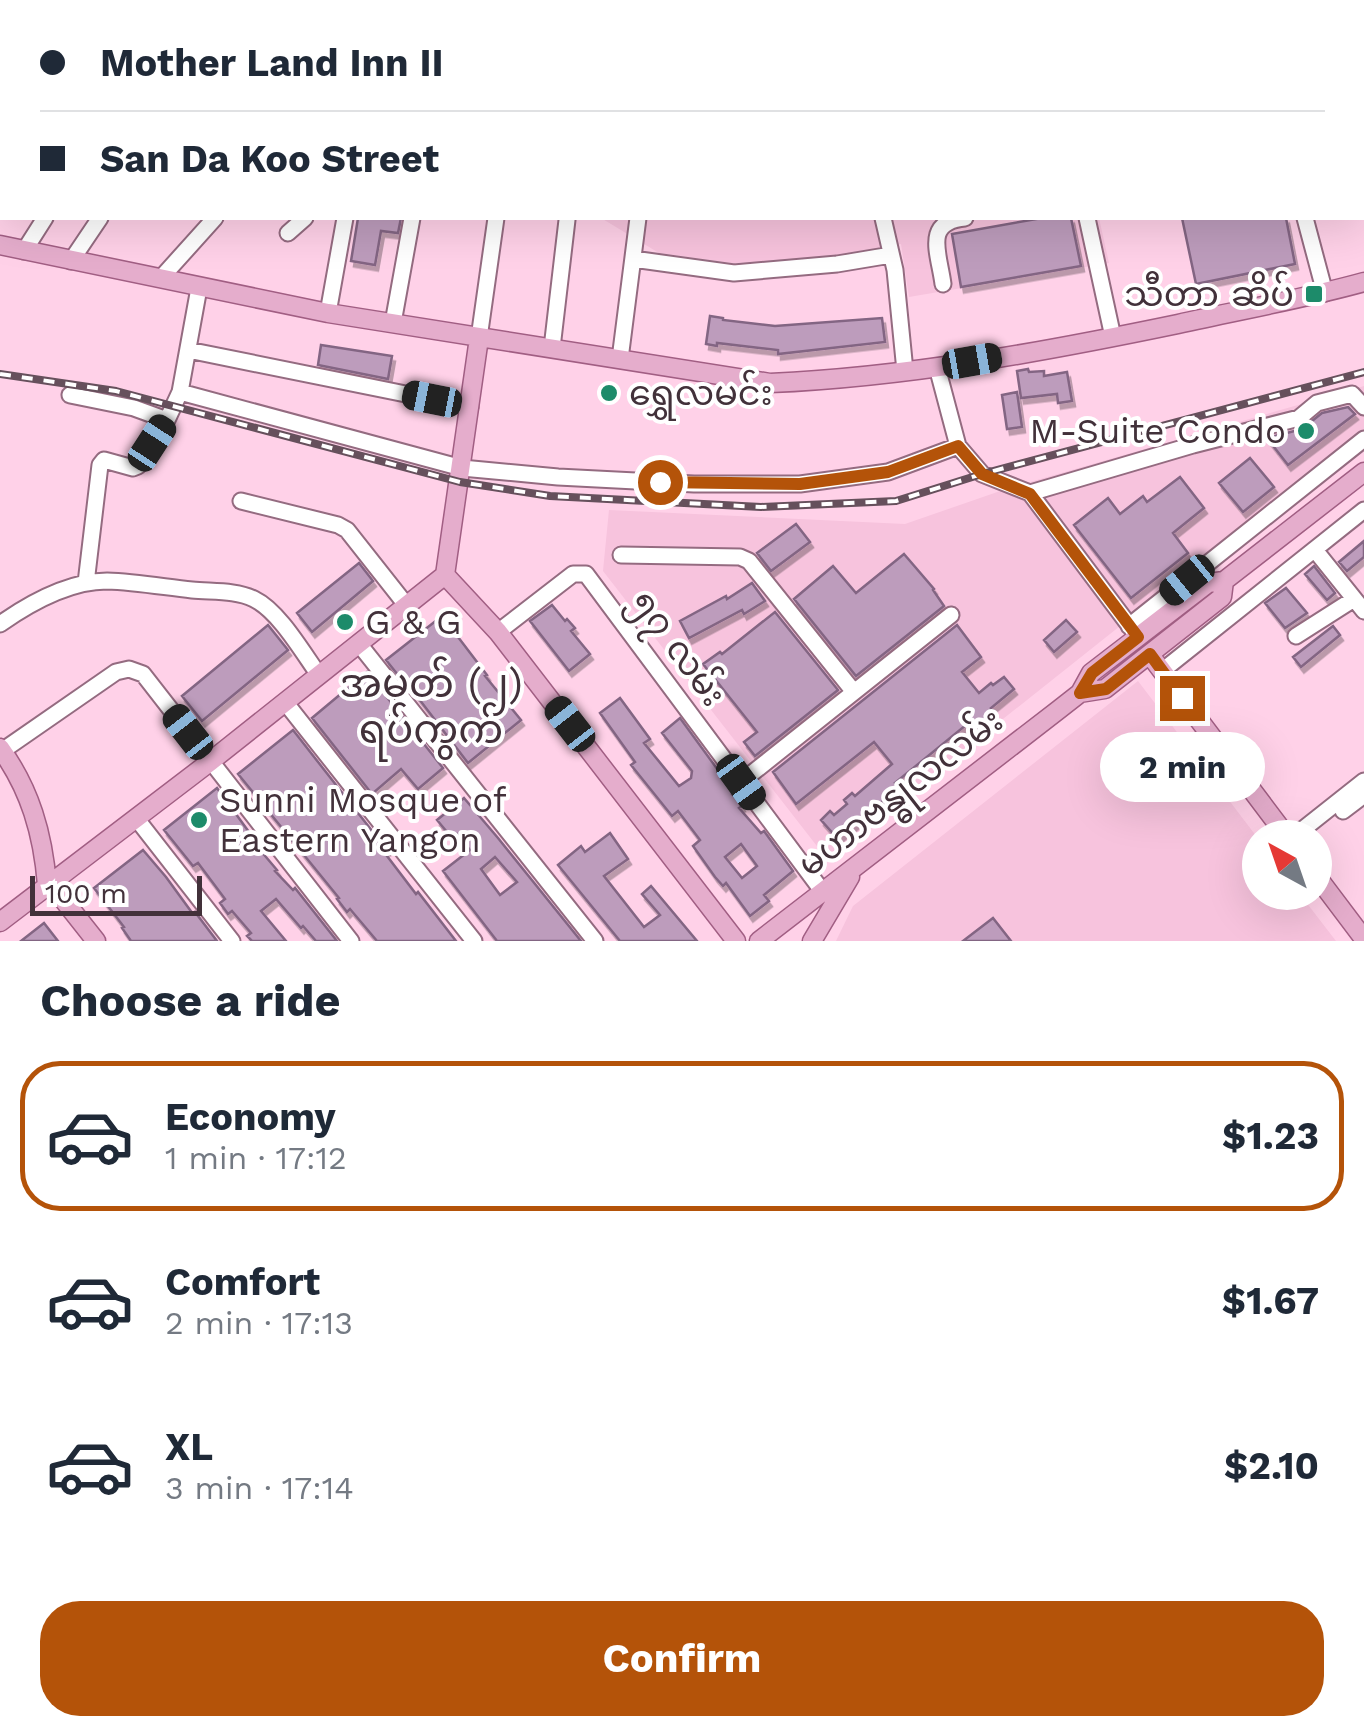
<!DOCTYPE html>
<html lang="en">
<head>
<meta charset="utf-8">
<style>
	:root { --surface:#fff; --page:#f2f2f3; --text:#1f2937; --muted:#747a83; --line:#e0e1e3; --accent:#b45309 }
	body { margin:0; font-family:"Work Sans","Noto Sans Myanmar",sans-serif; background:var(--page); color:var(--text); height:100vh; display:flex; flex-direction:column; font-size:38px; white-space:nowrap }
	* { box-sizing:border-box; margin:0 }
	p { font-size:32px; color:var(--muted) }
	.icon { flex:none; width:55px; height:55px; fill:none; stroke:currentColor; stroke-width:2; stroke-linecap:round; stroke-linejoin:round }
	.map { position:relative; height:941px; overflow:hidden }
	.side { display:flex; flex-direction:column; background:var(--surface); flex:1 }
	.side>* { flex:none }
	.top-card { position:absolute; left:0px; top:0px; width:1365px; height:220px; box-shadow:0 10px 40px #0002; display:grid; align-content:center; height:220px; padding:0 40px; background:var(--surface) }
	.needle { width:65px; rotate:320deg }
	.controls { position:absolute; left:1242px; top:820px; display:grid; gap:20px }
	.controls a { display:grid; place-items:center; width:90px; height:90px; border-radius:50%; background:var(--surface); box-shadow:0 10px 40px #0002; font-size:50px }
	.scale { position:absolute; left:30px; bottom:25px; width:172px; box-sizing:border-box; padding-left:10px; border:5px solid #42313a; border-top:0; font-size:28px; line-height:35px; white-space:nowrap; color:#42313a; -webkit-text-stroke:8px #fff; paint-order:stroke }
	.end { position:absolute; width:45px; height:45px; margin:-22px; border:12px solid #b45309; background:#fff; box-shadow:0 0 0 5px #fff }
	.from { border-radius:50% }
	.bubble { position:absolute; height:70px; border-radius:35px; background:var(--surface); box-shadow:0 10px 40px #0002; font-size:32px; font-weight:700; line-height:70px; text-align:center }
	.car { position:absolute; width:30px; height:60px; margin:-30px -15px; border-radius:12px; box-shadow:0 0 8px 2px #0007; background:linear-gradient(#222 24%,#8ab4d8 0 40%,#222 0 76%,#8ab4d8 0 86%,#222 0) }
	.top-card b { display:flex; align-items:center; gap:35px; height:95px; font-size:38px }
	.top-card b+b { border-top:2px solid var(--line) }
	.top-card i { width:25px; height:25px; background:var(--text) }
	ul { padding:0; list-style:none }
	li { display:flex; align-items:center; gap:30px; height:150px; margin:0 20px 15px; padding:0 20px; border:5px solid transparent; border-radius:40px }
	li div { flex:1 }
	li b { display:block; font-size:38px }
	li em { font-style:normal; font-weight:700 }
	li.selected { border-color:var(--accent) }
	li>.icon { width:90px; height:90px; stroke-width:1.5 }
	h2 { padding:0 40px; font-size:45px; line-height:120px }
	.action { display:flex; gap:20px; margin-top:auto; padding:20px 40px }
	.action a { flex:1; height:115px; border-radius:40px; background:var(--accent); color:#fff; font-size:40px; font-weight:700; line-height:115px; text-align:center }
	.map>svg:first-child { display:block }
	.built { fill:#f7c3dd }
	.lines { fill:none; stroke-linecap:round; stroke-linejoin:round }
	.stream { stroke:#867ac0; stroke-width:4 }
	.building { fill:#bd9cbc; stroke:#836583; stroke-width:2.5; fill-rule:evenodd; filter:url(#shadow) }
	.minor-casing { stroke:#946b80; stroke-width:19 }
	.major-casing { stroke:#a15e83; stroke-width:21 }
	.minor { stroke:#fff; stroke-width:15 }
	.major { stroke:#e5adcc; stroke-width:18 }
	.rail-casing { stroke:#66505c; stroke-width:8 }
	.rail { stroke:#fff; stroke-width:4; stroke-dasharray:11; stroke-linecap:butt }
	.route { stroke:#b45309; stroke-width:12 }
	.poi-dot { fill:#1d8b6a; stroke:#fff; stroke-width:4 }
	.labels { text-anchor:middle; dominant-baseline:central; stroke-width:8; stroke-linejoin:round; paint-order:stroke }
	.poi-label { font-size:35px; fill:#42313a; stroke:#fff; text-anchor:start }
	.street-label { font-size:35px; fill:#42313a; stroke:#fff }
	.quarter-label { font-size:40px; fill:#42313a; stroke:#fff }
</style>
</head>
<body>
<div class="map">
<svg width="1364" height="941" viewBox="0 0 1364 941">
	<defs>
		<filter id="shadow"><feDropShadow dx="3" dy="5.5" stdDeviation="0" flood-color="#0004"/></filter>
	</defs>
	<rect width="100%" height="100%" fill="#ffd1e8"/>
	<path class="built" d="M 165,0 L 1121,0 L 1111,2 L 167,2 Z
		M 601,218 L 1099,218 L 1109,263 L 909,297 L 901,244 L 837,255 L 738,264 L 659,253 Z
		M 1364,386 L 1364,432 L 827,859 L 603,571 L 609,510 L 905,524 L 1006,489 Z
		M 1138,681 L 1260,841 L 1260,892 L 1299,893 L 1336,941 L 836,941 L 853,906 Z"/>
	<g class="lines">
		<path class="stream" d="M 856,0 L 857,2"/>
	</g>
	<path class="building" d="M 358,218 L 401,218 L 398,233 L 381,231 L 375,265 L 351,261 Z
		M 1042,218 L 1071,218 L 1081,266 L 961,287 L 952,234 Z
		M 1182,218 L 1286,218 L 1295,264 L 1196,284 Z
		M 710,316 L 723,318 L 723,320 L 775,326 L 882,318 L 885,342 L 778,354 L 778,350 L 717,343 L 717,346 L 706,344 Z
		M 321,345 L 392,356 L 388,379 L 318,365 Z
		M 1028,369 L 1029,372 L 1044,371 L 1044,376 L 1067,372 L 1072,401 L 1058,403 L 1057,394 L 1021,398 L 1017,371 Z
		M 1017,392 L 1022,427 L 1007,429 L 1002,395 Z
		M 1348,407 L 1355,414 L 1288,465 L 1267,438 L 1302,429 L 1322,413 Z
		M 1250,458 L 1274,487 L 1243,512 L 1219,483 Z
		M 1180,477 L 1204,508 L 1173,533 L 1188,553 L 1131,598 L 1074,525 L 1108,498 L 1120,514 L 1143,496 L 1147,502 Z
		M 796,524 L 810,542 L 771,571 L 757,553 Z
		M 1364,541 L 1364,557 L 1347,571 L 1339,562 Z
		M 904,554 L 934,589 L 933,590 L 944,606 L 856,676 L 794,599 L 833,566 L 856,593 Z
		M 359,563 L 373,581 L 312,632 L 297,613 Z
		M 1314,566 L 1335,593 L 1327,600 L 1305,574 Z
		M 752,583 L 765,601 L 744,614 L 742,610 L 689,638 L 680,621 L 726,596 L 727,599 Z
		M 1286,588 L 1307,613 L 1285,628 L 1265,603 Z
		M 552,605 L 565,621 L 567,619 L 575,628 L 571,631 L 590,654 L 569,671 L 530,621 Z
		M 775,612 L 838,690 L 755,756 L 744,742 L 757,732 L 703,664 L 720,652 L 722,654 Z
		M 442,616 L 487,675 L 485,676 L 521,720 L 468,763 L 403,678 L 402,680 L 386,660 Z
		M 1066,620 L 1077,632 L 1054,652 L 1044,640 Z
		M 268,625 L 288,650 L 202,721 L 182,696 Z
		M 957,625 L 981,657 L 962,672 L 979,693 L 991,683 L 993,685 L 1004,677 L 1014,689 L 991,708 L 994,711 L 970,730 L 966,725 L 895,783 L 899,788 L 837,838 L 821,820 L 830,811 L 834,815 L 847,804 L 844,800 L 852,793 L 855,796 L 892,764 L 874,742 L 796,804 L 773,772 Z
		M 1333,626 L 1340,635 L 1301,667 L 1293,657 Z
		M 367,672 L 443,768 L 418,789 L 401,769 L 372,794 L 312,718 Z
		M 620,698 L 650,739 L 644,743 L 679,786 L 691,778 L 692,771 L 662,733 L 680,718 L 734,792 L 732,794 L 742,806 L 739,808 L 761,833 L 764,831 L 793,871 L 764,895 L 769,901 L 750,916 L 726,883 L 723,886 L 715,877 L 693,846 L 700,840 L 678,811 L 672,816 L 631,765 L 635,762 L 600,713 ZM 741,844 L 757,866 L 742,878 L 725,857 Z
		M 293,730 L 387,850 L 384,852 L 416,894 L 418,892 L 456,941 L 377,941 L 350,909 L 347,912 L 337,899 L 339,898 L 238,774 Z
		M 217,788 L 257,843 L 255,844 L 277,870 L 275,871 L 293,890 L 295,888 L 337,941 L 316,941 L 303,926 L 301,928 L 276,899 L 261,911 L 286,941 L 252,941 L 247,936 L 251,933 L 232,911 L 228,914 L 220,903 L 225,899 L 198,863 L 193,866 L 164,830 Z
		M 464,798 L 498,838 L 581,941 L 497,941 L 443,871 L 470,850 L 457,834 L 452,838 L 437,820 ZM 495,857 L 517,882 L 500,895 L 481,869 Z
		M 610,833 L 628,859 L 604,876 L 644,927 L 660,915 L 642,894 L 651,886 L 697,941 L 620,941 L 558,865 L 581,846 L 585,852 Z
		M 143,850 L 166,877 L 193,914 L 195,912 L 217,941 L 131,941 L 122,928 L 124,927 L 94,888 Z
		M 993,918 L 1011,941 L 963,941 Z
		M 44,923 L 58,941 L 21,941 Z"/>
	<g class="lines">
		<g class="minor-casing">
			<path id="minor" d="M 13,0 L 17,2
				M 789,0 L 793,2
				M 1024,0 L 1025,2
				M 594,2 L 611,0
				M 1362,173 L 1364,178
				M 883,218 L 895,270 L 905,371
				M 1087,218 L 1113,337
				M 1305,218 L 1325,293
				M 288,233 L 305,218
				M 24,251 L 45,218
				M 633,259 L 734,273 L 837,264 L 891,255
				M 71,261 L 100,218
				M 161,278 L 215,218
				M 943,284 C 939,253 923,222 965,218
				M 328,313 L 345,218
				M 393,323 L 412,218
				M 479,338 L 496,218
				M 552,348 L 567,220
				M 188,350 L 470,407
				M 620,359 L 638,218
				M 937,367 L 958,446 L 982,474 L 1030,493 L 1138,637
				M 180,392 L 462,468 L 558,477 L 694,484 L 800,484 L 888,472 L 958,446
				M 70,395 L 134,408 L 167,420
				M 1030,493 L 1193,445 L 1299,418 L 1317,403 L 1352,394 L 1364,407
				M 241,501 L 338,525 L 347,530 L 407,606
				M 1315,550 L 1364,611
				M 621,555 L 740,557 L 749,561 L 854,692
				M 86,583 L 100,465 L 104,460 L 133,468 L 138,466 L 167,420 L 180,392 L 199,288
				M 0,624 C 30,603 70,581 107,581 C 136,582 164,587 192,590 C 212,592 236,590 254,599 C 279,611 303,653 319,675
				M 1129,626 L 1364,439
				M 498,632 L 573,574 L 586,574 L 823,892
				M 1296,636 L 1354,599
				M 359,644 L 595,941
				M 1162,671 L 1364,510
				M 285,702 L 474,941
				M 2,751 L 116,672 L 129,669 L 143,674 L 351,941
				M 741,782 L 951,615
				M 1343,811 L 1364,795
				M 136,818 L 232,941
				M 1292,838 L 1364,781"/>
		</g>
		<g class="major-casing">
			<path id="major" d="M 0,245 L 328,313 L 770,383 C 907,377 1043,352 1178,324 C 1240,310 1303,299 1364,282
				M 445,575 L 498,632 L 736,941
				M 1150,655 L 1288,838
				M 1080,693 L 1105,689 L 1222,597 L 1224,581
				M 0,748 C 30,789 43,834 47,885 L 62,898 L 96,941
				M 1315,874 L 1364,939
				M 0,922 L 211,761 L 445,575 L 479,338
				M 759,941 L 1057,711 L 1080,693 L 1091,673 L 1208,583 L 1224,581 L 1364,472
				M 812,941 L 850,877"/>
		</g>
		<use href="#minor" class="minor"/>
		<use href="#major" class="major"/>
		<g class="rail-casing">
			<path id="rail" d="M 0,374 L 116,391 L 460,482 L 550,496 L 761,507 L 896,501 L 982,474 L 1364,372"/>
		</g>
		<use href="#rail" class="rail"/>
	</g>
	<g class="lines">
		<path class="route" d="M 660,482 L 800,484 L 888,472 L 958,446 L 982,474 L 1030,494 L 1138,637 L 1092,673 L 1080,693 L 1106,689 L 1150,654 L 1182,698"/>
	</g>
	<g class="poi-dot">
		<rect x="1304" y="284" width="20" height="20" rx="5"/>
		<circle cx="609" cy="393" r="10"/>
		<circle cx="1306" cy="431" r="10"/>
		<circle cx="345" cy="622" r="10"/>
		<circle cx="199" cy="820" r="10"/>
	</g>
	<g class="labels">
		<g class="poi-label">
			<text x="1294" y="294" text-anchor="end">သီတာ ဆိပ်</text>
			<text x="629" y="393">ရွှေလမင်း</text>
			<text x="1286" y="431" text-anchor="end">M-Suite Condo</text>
			<text x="365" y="622">G &amp; G</text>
			<text x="219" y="800">Sunni Mosque of<tspan x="219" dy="40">Eastern Yangon</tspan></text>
		</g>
		<g class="street-label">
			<text transform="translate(679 648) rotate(54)">၅၇ လမ်း</text>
			<text transform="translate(900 792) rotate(-38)">မဟာဗန္ဓုလလမ်း</text>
		</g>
		<g class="quarter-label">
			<text x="431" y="683">အမှတ် (၂)<tspan x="431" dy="46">ရပ်ကွက်</tspan></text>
		</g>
	</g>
</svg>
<div class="controls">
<a><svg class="needle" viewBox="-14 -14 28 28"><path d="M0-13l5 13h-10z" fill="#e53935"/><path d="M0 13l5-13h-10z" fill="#747a83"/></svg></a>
</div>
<div class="scale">100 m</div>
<i class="end from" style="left:660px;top:482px"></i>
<i class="end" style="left:1182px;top:698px"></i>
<div class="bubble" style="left:1100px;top:732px;width:165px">2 min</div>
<i class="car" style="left:972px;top:361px;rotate:80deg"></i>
<i class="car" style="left:432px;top:399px;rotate:281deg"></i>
<i class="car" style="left:152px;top:443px;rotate:33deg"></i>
<i class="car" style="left:1187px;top:580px;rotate:231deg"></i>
<i class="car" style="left:570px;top:724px;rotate:322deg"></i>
<i class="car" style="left:188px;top:732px;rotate:322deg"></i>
<i class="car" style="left:741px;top:782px;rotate:144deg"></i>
<div class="top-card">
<b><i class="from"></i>Mother Land Inn II</b>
<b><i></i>San Da Koo Street</b>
</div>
</div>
<section class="side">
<h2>Choose a ride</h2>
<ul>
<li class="selected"><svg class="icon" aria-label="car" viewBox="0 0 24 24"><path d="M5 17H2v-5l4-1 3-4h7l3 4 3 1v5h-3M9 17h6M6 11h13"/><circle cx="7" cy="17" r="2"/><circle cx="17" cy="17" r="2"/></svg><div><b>Economy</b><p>1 min · 17:12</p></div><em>$1.23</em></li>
<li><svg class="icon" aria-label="car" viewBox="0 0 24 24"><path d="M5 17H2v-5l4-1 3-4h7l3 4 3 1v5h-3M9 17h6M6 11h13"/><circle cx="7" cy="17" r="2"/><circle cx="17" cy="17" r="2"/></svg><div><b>Comfort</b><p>2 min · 17:13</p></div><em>$1.67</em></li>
<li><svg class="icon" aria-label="car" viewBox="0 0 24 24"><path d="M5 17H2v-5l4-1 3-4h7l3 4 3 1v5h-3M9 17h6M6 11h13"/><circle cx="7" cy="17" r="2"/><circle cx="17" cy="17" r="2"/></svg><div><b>XL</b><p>3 min · 17:14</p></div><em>$2.10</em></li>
</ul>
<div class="action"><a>Confirm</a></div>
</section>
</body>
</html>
